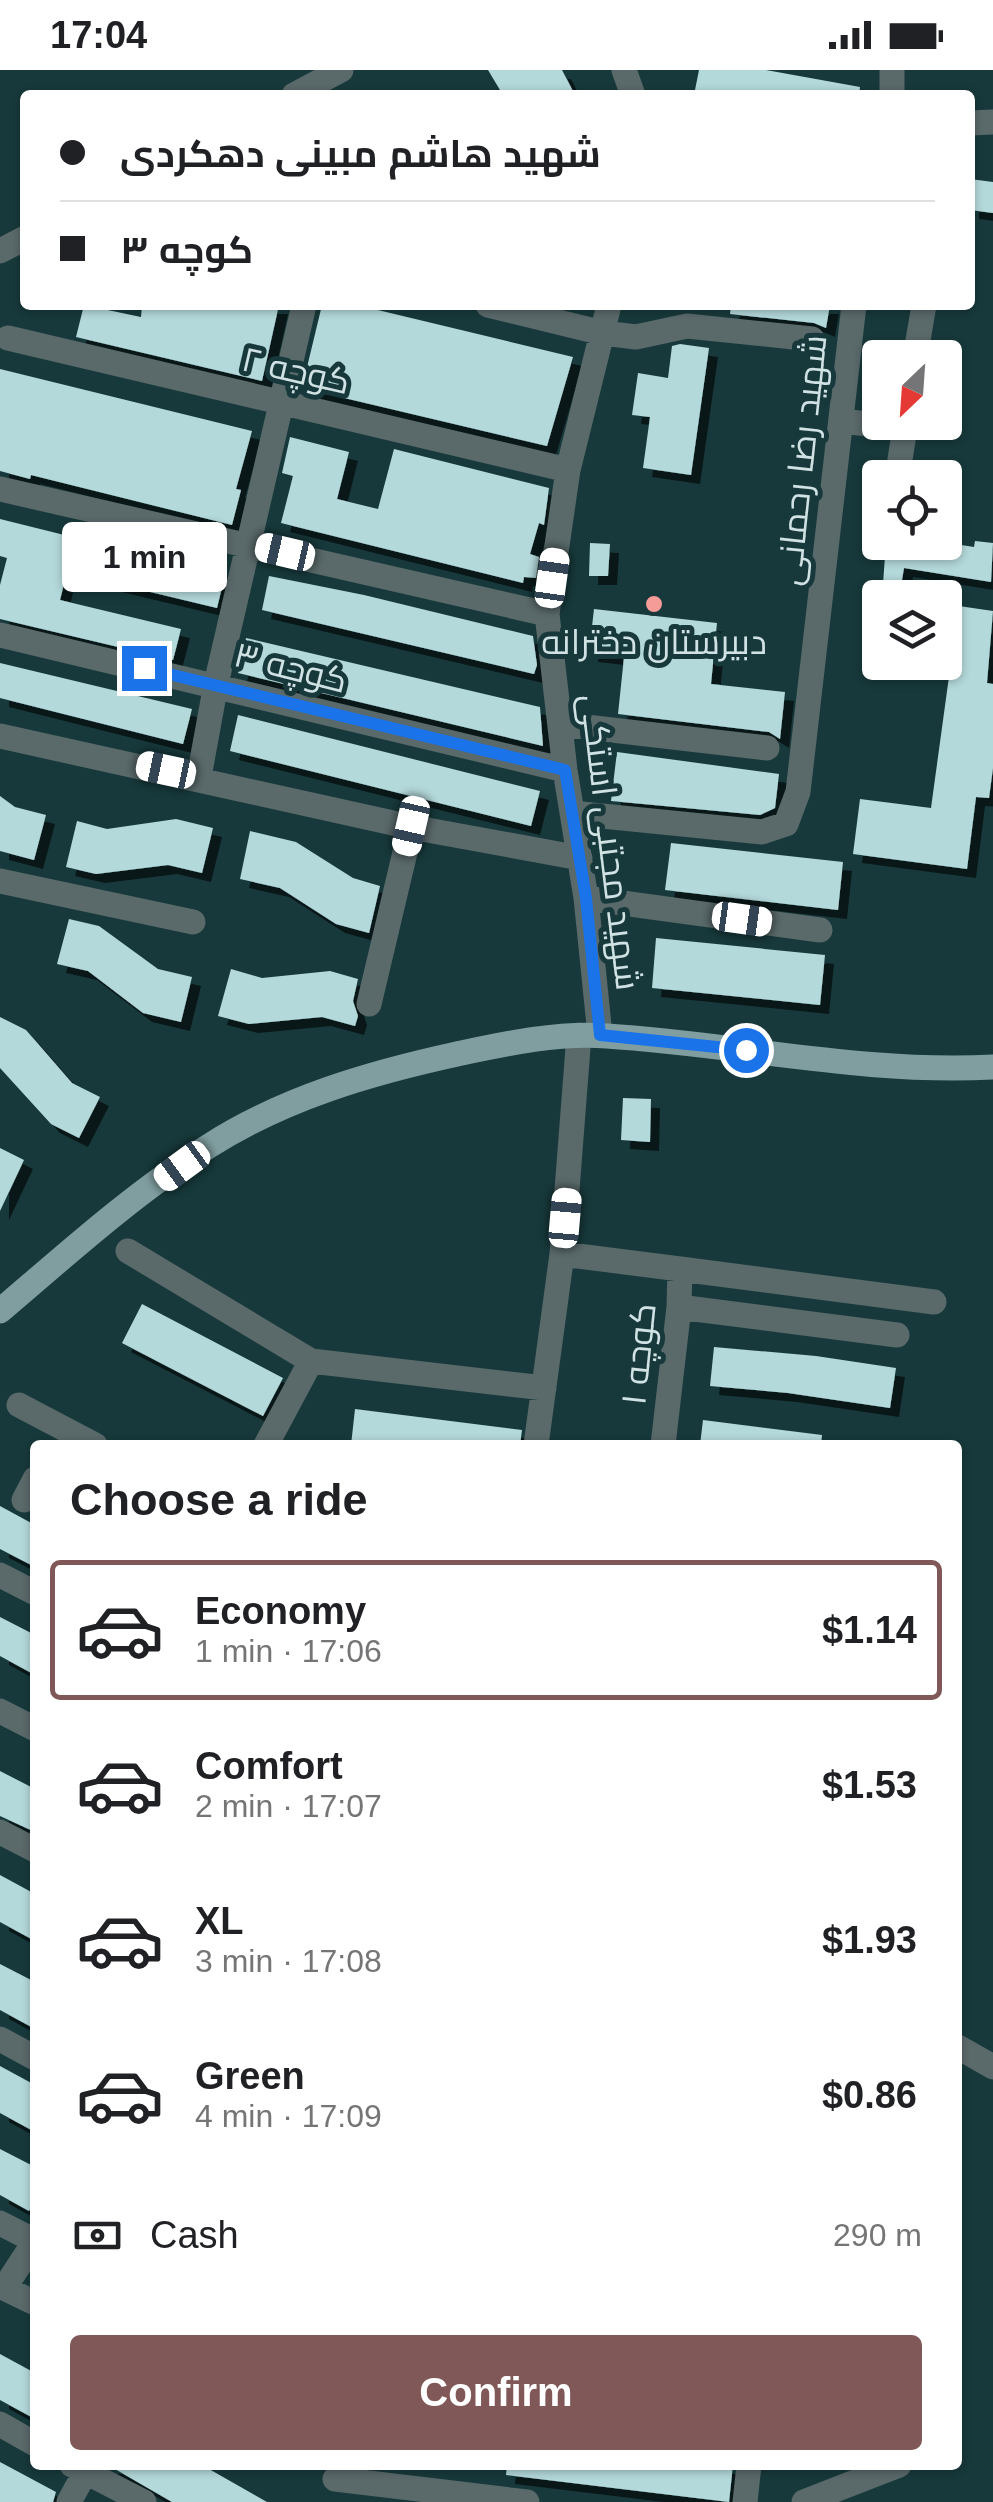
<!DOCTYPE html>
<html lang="en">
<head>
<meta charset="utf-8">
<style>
	:root { --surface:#fff; --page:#f2f2f2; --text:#202124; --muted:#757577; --line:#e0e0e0; --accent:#805858 }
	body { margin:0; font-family:Arial,Cairo,sans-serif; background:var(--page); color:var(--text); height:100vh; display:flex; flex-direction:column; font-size:38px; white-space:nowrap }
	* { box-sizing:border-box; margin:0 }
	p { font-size:32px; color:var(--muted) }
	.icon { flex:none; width:55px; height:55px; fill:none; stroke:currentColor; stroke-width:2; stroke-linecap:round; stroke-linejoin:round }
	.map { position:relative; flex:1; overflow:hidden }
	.sheet { position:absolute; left:30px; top:1370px; width:932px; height:1030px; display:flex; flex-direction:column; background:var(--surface); border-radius:10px; box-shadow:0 2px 8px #0004 }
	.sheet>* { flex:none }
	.top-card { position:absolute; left:20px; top:20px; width:955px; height:220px; border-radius:10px; box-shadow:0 2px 8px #0004; display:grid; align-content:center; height:220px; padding:0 40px; background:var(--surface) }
	.needle { width:65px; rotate:205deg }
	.tools { position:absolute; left:862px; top:270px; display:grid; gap:20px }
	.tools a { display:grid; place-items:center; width:100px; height:100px; border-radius:10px; background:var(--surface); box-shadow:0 2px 8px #0004; font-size:50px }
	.end { position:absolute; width:45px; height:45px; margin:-22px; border:12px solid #1a73e8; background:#fff; box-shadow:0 0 0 5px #fff }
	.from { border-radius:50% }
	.bubble { position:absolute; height:70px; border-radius:10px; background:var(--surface); box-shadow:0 2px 8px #0004; font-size:32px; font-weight:800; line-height:70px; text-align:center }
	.car { position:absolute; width:30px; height:60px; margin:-30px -15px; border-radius:12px; box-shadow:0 0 8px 2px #0007; background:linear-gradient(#fff 24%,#345 0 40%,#fff 0 76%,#345 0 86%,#fff 0) }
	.top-card b { display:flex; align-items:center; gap:35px; height:95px; font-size:38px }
	.top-card b+b { border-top:2px solid var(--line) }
	.top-card i { width:25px; height:25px; background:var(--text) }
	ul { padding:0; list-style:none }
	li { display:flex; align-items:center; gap:30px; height:140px; margin:0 20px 15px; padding:0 20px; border:5px solid transparent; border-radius:10px }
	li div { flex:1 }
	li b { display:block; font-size:38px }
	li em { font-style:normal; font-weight:800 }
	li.current { border-color:var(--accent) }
	li>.icon { width:90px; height:90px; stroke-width:1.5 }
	h2 { padding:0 40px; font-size:45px; line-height:120px }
	.pay { display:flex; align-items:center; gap:25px; height:110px; padding:0 40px; font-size:38px }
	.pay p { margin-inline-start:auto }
	.primary-button { display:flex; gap:20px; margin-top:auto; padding:20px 40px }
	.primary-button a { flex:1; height:115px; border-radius:10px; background:var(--accent); color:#fff; font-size:40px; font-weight:800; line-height:115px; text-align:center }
	.status { display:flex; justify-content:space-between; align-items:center; height:70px; padding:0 50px; background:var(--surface); direction:ltr }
	.status svg { height:28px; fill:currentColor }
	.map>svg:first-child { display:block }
	.building { fill:#b4d9db; filter:url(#shadow) }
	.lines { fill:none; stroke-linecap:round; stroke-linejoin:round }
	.minor { stroke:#5a696a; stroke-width:25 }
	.major { stroke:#809ea0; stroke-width:25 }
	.route { stroke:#1a73e8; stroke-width:12 }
	.poi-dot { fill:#f59b98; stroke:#17393b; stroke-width:4 }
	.labels { text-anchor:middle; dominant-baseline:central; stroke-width:10; stroke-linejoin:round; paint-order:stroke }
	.street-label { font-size:35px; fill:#d0e2e3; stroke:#17393b }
	.poi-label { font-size:35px; fill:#d0e2e3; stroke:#17393b }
</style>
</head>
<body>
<div class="status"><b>17:04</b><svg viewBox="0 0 49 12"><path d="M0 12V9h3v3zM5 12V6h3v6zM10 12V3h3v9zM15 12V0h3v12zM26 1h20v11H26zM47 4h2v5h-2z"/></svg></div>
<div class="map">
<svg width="993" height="2432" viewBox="0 0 993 2432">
	<defs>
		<filter id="shadow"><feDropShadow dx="9" dy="9" stdDeviation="0" flood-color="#0009"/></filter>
	</defs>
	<rect width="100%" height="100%" fill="#17393b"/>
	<path class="building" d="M 488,0 L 562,0 L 575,25 L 503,25 Z
		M 699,0 L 766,0 L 860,17 L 859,25 L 694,25 Z
		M 970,109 L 993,112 L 993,143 L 970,140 Z
		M 84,235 L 141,247 L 142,235 L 279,235 L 262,311 L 76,267 Z
		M 322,235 L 357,235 L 573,287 L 547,376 L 302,318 Z
		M 731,235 L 830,235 L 826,258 L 814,253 L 730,244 Z
		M 680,274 L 709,278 L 691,405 L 643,398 L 650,347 L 632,345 L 638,303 L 668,308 L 672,276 Z
		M 0,299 L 252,361 L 236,419 L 241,420 L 232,455 L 31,405 L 30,409 L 0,401 Z
		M 290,367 L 349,382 L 337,429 L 378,439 L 394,379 L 549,418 L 544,455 L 539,453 L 530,484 L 539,487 L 536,508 L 524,507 L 523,513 L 281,453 L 293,406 L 282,403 Z
		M 0,449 L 225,505 L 217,538 L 67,502 L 60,530 L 181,559 L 173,590 L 0,549 L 0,515 L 7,488 L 0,486 Z
		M 975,471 L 993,473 L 991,512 L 904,498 L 899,528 L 882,528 L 886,472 L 942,472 L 974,477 Z
		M 590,473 L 610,474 L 608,506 L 589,506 Z
		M 269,506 L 364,525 L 533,566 L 537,595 L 534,604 L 262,540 Z
		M 945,534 L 993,541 L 987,613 L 993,614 L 993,698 L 989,728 L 976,727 L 967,799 L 853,784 L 860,729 L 931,738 L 951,592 L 945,591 Z
		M 594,539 L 717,553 L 711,614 L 785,622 L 780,669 L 769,662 L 618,644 L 624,587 L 589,583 Z
		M 246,568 L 540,637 L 543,676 L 238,603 Z
		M 0,593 L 192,639 L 183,674 L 0,628 Z
		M 238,645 L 540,721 L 531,756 L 230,681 Z
		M 617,682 L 779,704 L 775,738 L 760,745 L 611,731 Z
		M 0,726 L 15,737 L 46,745 L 34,790 L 0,781 Z
		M 176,749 L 213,758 L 202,803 L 168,795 L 96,804 L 66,797 L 77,751 L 107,759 Z
		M 250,761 L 296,772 L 353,808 L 380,816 L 369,863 L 336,854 L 280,818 L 240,809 Z
		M 671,773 L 843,792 L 838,840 L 665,820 Z
		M 69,849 L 99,856 L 158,899 L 192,907 L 181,952 L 143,943 L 88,901 L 57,894 Z
		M 656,868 L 825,885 L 820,935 L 652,918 Z
		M 231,899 L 262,908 L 330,901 L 358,909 L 353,931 L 358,946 L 355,956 L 322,947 L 249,954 L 218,946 Z
		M 0,947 L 26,960 L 72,1013 L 100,1027 L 79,1068 L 51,1054 L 0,998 Z
		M 623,1028 L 651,1029 L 650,1072 L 621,1070 Z
		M 0,1078 L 24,1090 L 0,1141 Z
		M 142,1234 L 283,1308 L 263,1346 L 122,1273 Z
		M 714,1277 L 816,1286 L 896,1298 L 890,1338 L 788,1323 L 710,1316 Z
		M 355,1339 L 522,1360 L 520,1375 L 351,1375 Z
		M 703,1350 L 822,1365 L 821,1375 L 700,1375 Z
		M 0,1436 L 35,1455 L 35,1497 L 0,1479 Z
		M 0,1547 L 35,1565 L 35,1605 L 0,1586 Z
		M 0,1701 L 35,1719 L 35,1762 L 0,1746 Z
		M 0,1805 L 35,1824 L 35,1871 L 0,1852 Z
		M 0,1894 L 35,1912 L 35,1959 L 0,1940 Z
		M 0,1996 L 35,2015 L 35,2062 L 0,2043 Z
		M 0,2079 L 35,2097 L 35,2130 L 29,2141 L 0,2125 Z
		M 0,2284 L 35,2303 L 35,2349 L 0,2330 Z
		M 0,2392 L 56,2422 L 53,2432 L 0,2432 Z
		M 108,2395 L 202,2395 L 267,2432 L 172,2432 Z
		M 507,2395 L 733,2395 L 729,2432 L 506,2405 Z"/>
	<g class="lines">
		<path class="minor" d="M 624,0 L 633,25
			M 892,0 L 892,25
			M 294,25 L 341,0
			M 970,53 L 993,52
			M 0,181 L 25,168
			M 488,235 L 603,263 L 636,267 L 687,256 L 812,269
			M 8,268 L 568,400
			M 915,288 L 924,235
			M 841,351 L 905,358 L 897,408
			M 0,419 L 547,544
			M 0,565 L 565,700
			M 560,654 L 767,678
			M 0,666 L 411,757 L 580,788
			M 199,707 L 216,614 L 304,235
			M 572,743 L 762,762 L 786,754 L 798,722 L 854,235
			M 0,811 L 193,852
			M 586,828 L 820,860
			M 369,934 L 411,757
			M 600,965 L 586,828 L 565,700 L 547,544 L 568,400 L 609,235
			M 128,1181 L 311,1291 L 544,1318
			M 562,1184 L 680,1199 L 679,1237 L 663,1375
			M 680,1199 L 934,1232
			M 679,1237 L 897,1265
			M 19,1335 L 95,1375
			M 266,1375 L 311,1291
			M 536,1375 L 562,1184 L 579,965
			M 24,1430 L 35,1409
			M 0,1505 L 35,1523
			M 0,1641 L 35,1659
			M 0,1762 L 35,1780
			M 0,1969 L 35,1988
			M 958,1977 L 993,1997
			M 0,2153 L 35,2171
			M 0,2216 L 35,2233
			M 5,2217 L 35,2171
			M 0,2354 L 35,2374
			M 72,2395 L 144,2432
			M 335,2409 L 527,2432
			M 69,2432 L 89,2395
			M 745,2432 L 749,2395
			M 804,2432 L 899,2395"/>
		<path class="major" d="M 0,1241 C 67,1184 134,1123 209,1076 C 284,1028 370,1003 457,984 C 504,974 558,962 607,966 C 735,974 864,1004 993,997"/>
	</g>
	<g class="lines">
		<path class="route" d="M 144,598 L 565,700 L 586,828 L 600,965 L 746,980"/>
	</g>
	<circle class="poi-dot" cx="654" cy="534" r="10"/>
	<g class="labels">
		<g class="street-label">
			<text transform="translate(296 300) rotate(13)">کوچه ۲</text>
			<text transform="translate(801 390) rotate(-84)">شهید رضا رحمانی</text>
			<text transform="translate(291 597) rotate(14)">کوچه ۳</text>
			<text transform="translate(611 772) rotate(83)">شهید مجتبی استکی</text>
			<text transform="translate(638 1284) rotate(-84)">کوچه ۱</text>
		</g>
		<g class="poi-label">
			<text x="654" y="571">دبیرستان دخترانه</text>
		</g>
	</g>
</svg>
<div class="tools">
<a><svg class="needle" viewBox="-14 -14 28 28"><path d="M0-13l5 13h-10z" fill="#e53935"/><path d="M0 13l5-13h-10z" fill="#757577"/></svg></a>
<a><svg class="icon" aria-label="locate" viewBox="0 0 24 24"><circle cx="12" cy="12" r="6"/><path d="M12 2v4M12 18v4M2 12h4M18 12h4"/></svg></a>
<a><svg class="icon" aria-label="layers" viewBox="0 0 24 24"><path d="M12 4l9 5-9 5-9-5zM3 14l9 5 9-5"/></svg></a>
</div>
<i class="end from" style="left:746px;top:980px"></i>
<i class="end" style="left:144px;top:598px"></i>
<div class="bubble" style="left:62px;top:452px;width:165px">1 min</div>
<i class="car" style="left:285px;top:482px;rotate:283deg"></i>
<i class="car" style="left:552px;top:508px;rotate:8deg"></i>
<i class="car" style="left:166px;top:700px;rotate:282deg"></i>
<i class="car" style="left:411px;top:756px;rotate:193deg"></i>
<i class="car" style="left:742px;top:849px;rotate:98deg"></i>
<i class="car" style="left:182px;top:1096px;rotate:234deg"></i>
<i class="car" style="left:565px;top:1148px;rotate:5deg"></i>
<div class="top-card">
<b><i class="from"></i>شهید هاشم مبینی دهکردی</b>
<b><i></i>کوچه ۳</b>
</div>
<section class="sheet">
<h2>Choose a ride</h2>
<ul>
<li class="current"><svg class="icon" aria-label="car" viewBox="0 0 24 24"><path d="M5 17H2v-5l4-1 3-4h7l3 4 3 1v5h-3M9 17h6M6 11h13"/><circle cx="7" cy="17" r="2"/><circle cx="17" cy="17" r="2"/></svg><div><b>Economy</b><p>1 min · 17:06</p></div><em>$1.14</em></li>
<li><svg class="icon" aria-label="car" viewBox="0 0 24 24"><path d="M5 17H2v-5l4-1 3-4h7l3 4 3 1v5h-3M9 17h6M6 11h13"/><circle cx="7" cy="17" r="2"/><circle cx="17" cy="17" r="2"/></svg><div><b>Comfort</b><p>2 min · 17:07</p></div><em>$1.53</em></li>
<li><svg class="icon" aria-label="car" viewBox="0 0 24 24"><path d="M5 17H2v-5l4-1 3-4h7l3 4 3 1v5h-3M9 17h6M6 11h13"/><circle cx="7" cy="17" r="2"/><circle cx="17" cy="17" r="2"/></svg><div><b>XL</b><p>3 min · 17:08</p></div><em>$1.93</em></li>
<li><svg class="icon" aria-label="car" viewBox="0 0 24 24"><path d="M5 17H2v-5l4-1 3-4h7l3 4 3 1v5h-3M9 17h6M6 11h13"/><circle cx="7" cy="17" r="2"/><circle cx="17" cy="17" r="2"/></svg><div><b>Green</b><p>4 min · 17:09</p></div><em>$0.86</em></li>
</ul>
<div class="pay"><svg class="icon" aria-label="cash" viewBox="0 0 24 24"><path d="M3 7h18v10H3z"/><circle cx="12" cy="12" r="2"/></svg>Cash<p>290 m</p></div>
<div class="primary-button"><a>Confirm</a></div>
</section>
</div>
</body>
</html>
